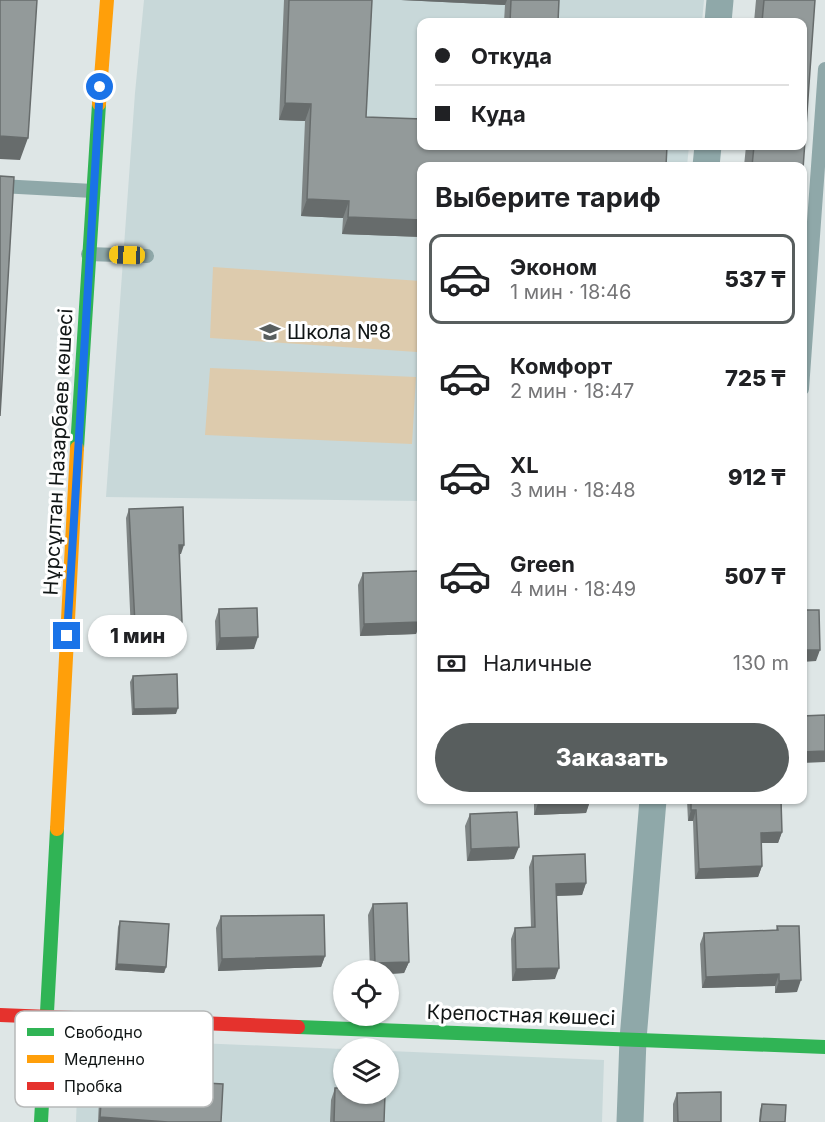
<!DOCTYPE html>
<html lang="ru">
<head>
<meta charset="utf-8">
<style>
	:root { --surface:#fff; --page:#f2f2f2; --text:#202124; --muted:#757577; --line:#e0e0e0; --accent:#585e5e }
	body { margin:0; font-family:Inter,sans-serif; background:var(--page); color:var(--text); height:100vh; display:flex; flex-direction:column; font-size:22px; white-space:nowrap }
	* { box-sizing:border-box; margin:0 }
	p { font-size:20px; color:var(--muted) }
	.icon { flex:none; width:33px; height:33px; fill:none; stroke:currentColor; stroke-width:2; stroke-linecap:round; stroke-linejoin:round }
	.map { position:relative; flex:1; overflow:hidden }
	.sheet { position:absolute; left:417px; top:162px; width:390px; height:642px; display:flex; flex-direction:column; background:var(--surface); border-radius:12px; box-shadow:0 2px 4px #0004 }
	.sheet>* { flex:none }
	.guide { position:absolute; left:417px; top:18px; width:390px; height:132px; border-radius:12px; box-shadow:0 2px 4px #0004; display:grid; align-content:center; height:132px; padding:0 18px; background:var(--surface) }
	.buttons { position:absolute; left:333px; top:960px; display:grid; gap:12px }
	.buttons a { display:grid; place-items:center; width:66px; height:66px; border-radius:50%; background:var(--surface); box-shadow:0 2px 4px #0004; font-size:30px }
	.end { position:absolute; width:27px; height:27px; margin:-14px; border:8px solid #1a73e8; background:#fff; box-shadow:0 0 0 3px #fff }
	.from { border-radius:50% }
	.bubble { position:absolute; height:42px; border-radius:21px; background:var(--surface); box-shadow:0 2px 4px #0004; font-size:20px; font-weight:800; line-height:42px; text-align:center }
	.car { position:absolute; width:18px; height:36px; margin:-18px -9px; border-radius:8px; box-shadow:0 0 4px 2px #0007; background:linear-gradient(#f5c518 24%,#345 0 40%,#f5c518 0 76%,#345 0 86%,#f5c518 0) }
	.guide b { display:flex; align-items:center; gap:21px; height:57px; font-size:22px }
	.guide b+b { border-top:2px solid var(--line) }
	.guide i { width:15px; height:15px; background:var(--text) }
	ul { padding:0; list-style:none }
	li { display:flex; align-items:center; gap:18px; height:90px; margin:0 12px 9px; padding:0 6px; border:3px solid transparent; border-radius:12px }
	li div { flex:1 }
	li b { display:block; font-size:22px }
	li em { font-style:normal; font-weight:800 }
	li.active { border-color:var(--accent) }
	li>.icon { width:54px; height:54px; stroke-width:1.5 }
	h2 { padding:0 18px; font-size:27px; line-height:72px }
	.pay { display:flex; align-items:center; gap:15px; height:66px; padding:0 18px; font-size:22px }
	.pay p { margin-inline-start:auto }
	.primary-button { display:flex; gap:12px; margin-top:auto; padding:12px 18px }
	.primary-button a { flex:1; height:69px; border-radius:36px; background:var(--accent); color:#fff; font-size:24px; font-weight:800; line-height:69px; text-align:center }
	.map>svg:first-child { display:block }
	.built { fill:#c8d8d9 }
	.green { fill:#ddcbad }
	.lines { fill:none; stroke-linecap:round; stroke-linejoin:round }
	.lane { stroke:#8fa8a9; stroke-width:14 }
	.street { stroke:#8fa8a9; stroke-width:27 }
	.fast { stroke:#30b455; stroke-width:14 }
	.slow { stroke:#ff9f0a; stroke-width:14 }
	.jam { stroke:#e5322d; stroke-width:14 }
	.wall { fill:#7e8484 }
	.shaded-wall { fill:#676c6c }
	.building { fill:#939a9a; stroke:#676c6c; stroke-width:1.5 }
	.route { stroke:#1a73e8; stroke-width:8 }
	.labels { text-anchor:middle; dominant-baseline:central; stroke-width:6; stroke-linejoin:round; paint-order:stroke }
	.poi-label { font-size:20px; fill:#101515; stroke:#fff; text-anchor:start }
	.street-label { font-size:20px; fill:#101515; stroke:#fff }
	.key { fill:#fff; stroke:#b7b9b9; stroke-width:1.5 }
	.key-label { font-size:16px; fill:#101515 }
</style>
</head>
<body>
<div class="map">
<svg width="825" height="1122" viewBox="0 0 825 1122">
	<rect width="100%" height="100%" fill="#dee6e6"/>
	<path class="built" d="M 144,0 L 704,0 L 702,22 L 422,22 L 422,146 L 689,146 L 687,166 L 422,166 L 421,501 L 106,497 L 135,93 Z
		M 79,1038 L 343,1049 L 344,1094 L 388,1094 L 389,1051 L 604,1060 L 602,1122 L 76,1122 Z"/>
	<path class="green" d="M 213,267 L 421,281 L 421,323 L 417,352 L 210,338 Z
		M 210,368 L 416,377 L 412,444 L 205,435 Z"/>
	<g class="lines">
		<path class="lane" d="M 0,186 L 93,191
			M 88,254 L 147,256
			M 802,389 L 825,69"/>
		<path class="street" d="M 718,22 L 720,0
			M 706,166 L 708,146
			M 630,1122 L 633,1039 L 653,800"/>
		<path class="fast" d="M 77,448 L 99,104
			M 298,1027 L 825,1047
			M 41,1122 L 57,829"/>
		<path class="slow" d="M 99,104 L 107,0
			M 57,829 L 77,448"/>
		<path class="jam" d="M 0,1015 L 298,1027"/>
	</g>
	<path class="wall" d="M 284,0 L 372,0 L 366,117 L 422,166 L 422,237 L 342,234 L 343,218 L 301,216 L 305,121 L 279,120 Z
		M 401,0 L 559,0 L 558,22 L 504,22 L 505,5 Z
		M 756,0 L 815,0 L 802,166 L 744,166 L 746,146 L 802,146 L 802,22 L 754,22 Z
		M 129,509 L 181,554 L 179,554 L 178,631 L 131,633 L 126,518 Z
		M 363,573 L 420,622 L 416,634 L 360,636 L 358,585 Z
		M 219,609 L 254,649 L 216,650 L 215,621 Z
		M 133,676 L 176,714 L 132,715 L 130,682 Z
		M 534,800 L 590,800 L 590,801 L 586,813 L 534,815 Z
		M 687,800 L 781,800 L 782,832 L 778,843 L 761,843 L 762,866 L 758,877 L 695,879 L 693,821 L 688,821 Z
		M 470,814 L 514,859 L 467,861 L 465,826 Z
		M 533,856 L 586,883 L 582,895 L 556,896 L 555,979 L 512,981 L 511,939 L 515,928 L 531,927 L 529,867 Z
		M 373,904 L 409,962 L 404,973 L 388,974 L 388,970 L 370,970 L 368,915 Z
		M 221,916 L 325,956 L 321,967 L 218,971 L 216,928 Z
		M 120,921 L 166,967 L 164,973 L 115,970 L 118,927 Z
		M 777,926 L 797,992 L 775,993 L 775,986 L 702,988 L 700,944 L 704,933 L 776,930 Z
		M 103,1073 L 152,1080 L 221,1122 L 98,1122 L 100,1079 Z
		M 335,1088 L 384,1122 L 330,1122 L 331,1100 Z
		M 677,1093 L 721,1122 L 673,1122 L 673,1104 Z
		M 762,1104 L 785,1122 L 759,1122 L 760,1110 Z"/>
	<path class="shaded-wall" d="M 401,0 L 507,0 L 505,5 Z
		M 285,103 L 311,104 L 305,121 L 279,120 Z
		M 0,136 L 28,138 L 20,160 L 0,159 Z
		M 307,199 L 349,201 L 343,218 L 301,216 Z
		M 348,217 L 422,220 L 422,237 L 342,234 Z
		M 179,545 L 184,545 L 181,554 L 176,554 Z
		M 182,622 L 178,631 L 131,633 L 135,624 Z
		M 420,622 L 416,634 L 360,636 L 364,624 Z
		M 258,637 L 254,649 L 216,650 L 220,638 Z
		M 802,650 L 820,650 L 816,661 L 802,662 Z
		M 178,708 L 176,714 L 132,715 L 134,709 Z
		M 825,751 L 825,762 L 802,763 L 802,752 Z
		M 590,801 L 586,813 L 534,815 L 538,803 Z
		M 691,810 L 696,810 L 693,821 L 688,821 Z
		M 782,832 L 778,843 L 757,843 L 761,833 Z
		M 519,847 L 514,859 L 467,861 L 471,849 Z
		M 762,866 L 758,877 L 695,879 L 699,869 Z
		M 586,883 L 582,895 L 552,896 L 556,884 Z
		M 325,956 L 321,967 L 218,971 L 222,959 Z
		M 409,962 L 404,973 L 388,974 L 388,970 L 372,970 L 375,963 Z
		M 117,964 L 166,967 L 164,973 L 115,970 Z
		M 559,968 L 555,979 L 512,981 L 516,969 Z
		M 779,974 L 775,986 L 702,988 L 706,977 Z
		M 801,980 L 797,992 L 775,993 L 779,981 Z
		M 100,1117 L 168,1122 L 98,1122 Z"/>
	<path class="building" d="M 0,0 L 37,0 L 28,138 L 0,136 Z
		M 289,0 L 372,0 L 366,117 L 422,119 L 422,146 L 667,146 L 666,166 L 422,166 L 422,220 L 348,217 L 349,201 L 307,199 L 311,104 L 285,103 Z
		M 511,0 L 559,0 L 558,22 L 510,22 Z
		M 764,0 L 815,0 L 802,183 L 802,166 L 752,166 L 754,146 L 802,146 L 802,22 L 762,22 Z
		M 0,176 L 14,177 L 0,416 Z
		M 183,507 L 184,545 L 179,545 L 182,622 L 135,624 L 129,509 Z
		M 418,571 L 420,622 L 364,624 L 363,573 Z
		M 257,608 L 258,637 L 220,638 L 219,609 Z
		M 802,610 L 819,610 L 820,650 L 802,650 Z
		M 177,674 L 178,708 L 134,709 L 133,676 Z
		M 825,715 L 825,751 L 802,752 L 802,716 Z
		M 538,800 L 590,800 L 590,801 L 538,803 Z
		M 691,800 L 781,800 L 782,832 L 761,833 L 762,866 L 699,869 L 696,810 L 691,810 Z
		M 517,812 L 519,847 L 471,849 L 470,814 Z
		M 585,854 L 586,883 L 556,884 L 559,968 L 516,969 L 515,928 L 535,927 L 533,856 Z
		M 407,903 L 409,962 L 375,963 L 373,904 Z
		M 324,915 L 325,956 L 222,959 L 221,916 Z
		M 120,921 L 169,924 L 166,967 L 117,964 Z
		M 777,926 L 799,926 L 801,980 L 779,981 L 779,974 L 706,977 L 704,933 L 778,930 Z
		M 103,1073 L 152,1076 L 152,1080 L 223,1084 L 221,1122 L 168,1122 L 100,1117 Z
		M 335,1088 L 344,1088 L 344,1094 L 385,1094 L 384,1122 L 334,1122 Z
		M 721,1092 L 721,1122 L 678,1122 L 677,1093 Z
		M 762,1104 L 786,1105 L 785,1122 L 760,1122 Z"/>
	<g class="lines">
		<path class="route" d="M 67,636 L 100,87"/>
	</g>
	<defs>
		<g id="school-bare" transform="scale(1.62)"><path d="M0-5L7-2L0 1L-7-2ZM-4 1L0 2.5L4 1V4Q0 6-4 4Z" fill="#585e5e" stroke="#fff" stroke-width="2.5" paint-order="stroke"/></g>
	</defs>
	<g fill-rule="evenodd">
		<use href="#school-bare" x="270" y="332"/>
	</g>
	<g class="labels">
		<g class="poi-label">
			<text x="287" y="332">Школа №8</text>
		</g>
		<g class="street-label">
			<text transform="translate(58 452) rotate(-87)">Нұрсұлтан Назарбаев көшесі</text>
			<text transform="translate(521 1015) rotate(2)">Крепостная көшесі</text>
		</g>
	</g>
	<rect x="15" y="1011" width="198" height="96" rx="9" class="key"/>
	<rect x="27" y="1028" width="27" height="8" fill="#30b455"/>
	<rect x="27" y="1055" width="27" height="8" fill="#ff9f0a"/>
	<rect x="27" y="1082" width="27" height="8" fill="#e5322d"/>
	<g class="key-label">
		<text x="64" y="1038">Свободно</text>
		<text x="64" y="1065">Медленно</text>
		<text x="64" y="1092">Пробка</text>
	</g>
</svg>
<div class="buttons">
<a><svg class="icon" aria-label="locate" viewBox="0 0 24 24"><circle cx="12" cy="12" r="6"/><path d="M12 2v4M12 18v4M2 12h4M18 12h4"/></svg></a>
<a><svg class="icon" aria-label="layers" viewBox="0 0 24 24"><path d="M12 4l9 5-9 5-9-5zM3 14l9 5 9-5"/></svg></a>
</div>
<i class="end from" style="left:100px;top:87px"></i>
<i class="end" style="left:67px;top:636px"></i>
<div class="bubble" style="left:88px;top:615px;width:99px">1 мин</div>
<i class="car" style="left:127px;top:255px;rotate:272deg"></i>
<div class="guide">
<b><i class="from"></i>Откуда</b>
<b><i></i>Куда</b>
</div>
<section class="sheet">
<h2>Выберите тариф</h2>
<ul>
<li class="active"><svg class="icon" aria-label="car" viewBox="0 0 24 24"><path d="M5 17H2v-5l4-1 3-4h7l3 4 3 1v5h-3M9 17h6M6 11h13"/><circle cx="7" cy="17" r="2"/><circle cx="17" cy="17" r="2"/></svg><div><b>Эконом</b><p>1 мин · 18:46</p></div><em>537 ₸</em></li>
<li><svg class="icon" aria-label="car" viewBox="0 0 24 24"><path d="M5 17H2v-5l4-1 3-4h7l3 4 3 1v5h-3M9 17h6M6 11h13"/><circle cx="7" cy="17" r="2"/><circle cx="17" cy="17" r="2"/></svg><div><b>Комфорт</b><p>2 мин · 18:47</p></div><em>725 ₸</em></li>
<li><svg class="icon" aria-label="car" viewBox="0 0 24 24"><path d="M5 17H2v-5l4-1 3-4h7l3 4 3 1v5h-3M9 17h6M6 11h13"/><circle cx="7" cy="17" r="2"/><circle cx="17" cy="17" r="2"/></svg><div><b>XL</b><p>3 мин · 18:48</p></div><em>912 ₸</em></li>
<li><svg class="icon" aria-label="car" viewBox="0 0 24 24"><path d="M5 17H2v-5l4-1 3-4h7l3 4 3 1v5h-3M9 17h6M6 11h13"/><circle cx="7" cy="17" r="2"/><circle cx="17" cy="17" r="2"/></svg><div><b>Green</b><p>4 мин · 18:49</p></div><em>507 ₸</em></li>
</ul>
<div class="pay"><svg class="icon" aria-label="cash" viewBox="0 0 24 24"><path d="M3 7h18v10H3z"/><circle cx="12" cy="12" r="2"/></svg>Наличные<p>130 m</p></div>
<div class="primary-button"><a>Заказать</a></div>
</section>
</div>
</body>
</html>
